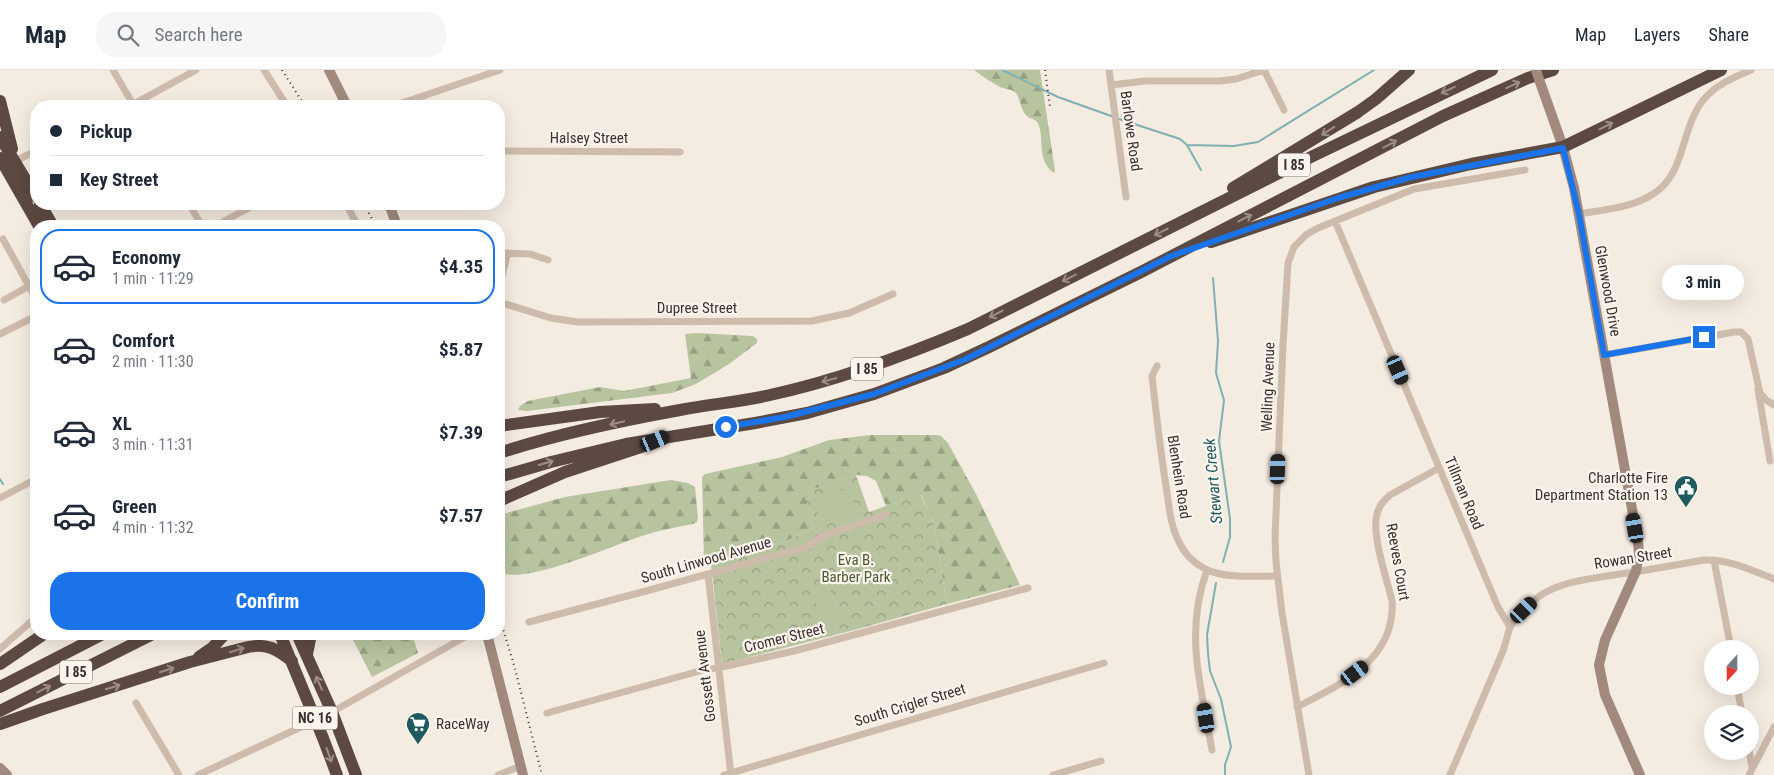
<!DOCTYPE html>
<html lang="en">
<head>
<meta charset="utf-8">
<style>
	:root { --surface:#fff; --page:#f6f6f7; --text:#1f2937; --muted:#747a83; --line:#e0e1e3; --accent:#1a73e8 }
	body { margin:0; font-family:"Roboto Condensed",sans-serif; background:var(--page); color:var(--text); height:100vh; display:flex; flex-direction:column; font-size:19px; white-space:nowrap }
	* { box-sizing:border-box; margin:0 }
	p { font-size:16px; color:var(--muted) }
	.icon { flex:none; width:28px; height:28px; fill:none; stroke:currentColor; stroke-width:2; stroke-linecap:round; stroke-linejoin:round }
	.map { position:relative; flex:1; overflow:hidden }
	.side { position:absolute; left:30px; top:150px; width:475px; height:420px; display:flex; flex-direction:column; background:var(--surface); border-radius:20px; box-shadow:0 5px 20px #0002 }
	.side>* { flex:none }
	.guide { position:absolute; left:30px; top:30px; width:475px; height:110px; border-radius:20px; box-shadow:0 5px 20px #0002; display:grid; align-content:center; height:110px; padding:0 20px; background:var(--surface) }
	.needle { width:32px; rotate:201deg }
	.tools { position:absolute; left:1704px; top:570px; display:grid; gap:10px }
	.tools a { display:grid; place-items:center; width:55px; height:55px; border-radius:50%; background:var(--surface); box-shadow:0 5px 20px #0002; font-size:25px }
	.end { position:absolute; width:22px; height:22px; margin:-11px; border:6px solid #1a73e8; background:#fff; box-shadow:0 0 0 2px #fff }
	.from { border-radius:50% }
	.bubble { position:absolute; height:35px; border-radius:18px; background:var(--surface); box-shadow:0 5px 20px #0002; font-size:16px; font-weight:700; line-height:35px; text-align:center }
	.car { position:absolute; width:15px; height:30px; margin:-15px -8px; border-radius:6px; box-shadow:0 0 4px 1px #0007; background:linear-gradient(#222 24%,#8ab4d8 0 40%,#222 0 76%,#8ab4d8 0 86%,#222 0) }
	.guide b { display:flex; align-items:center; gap:18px; height:48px; font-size:19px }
	.guide b+b { border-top:1px solid var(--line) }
	.guide i { width:12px; height:12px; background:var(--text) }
	ul { padding:9px 0 0; list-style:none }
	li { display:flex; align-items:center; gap:15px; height:75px; margin:0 10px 8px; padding:0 10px; border:2px solid transparent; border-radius:20px }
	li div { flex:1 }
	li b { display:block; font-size:19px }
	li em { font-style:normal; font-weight:700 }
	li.current { border-color:var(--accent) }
	li>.icon { width:45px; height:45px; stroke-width:1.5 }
	.action { display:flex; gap:10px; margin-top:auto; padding:10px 20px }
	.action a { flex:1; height:58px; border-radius:20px; background:var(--accent); color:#fff; font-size:20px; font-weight:700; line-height:58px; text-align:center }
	header { display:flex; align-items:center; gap:30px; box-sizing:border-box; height:70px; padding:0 25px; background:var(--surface); border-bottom:1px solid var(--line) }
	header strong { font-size:24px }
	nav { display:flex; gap:28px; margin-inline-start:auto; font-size:18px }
	.search { width:350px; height:45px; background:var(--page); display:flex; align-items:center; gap:12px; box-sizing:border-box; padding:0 18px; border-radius:20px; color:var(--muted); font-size:19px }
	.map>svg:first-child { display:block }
	.forest { fill:url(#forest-firs) }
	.park { fill:url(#park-crowns) }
	.garden { fill:#b8c4a0 }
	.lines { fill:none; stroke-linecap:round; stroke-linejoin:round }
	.stream { stroke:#7fb0b2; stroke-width:2 }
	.street { stroke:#cdbbac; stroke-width:7 }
	.secondary { stroke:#a18a7d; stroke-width:10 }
	.highway { stroke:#5c4a42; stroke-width:12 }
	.rail { stroke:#3b302b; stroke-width:2; stroke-dasharray:1 4; stroke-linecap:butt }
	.secondary-bridge { stroke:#a18a7d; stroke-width:10 }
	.oneway { stroke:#9c8e87 }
	.route { stroke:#1a73e8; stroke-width:6 }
	.labels { text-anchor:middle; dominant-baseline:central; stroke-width:4.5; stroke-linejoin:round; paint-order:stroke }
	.shield { fill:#fbf5ee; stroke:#756b66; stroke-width:1 }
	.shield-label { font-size:14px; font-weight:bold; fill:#3b302b }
	.street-label { font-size:15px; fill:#3b302b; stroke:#fbf5ee }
	.poi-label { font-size:15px; fill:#3b302b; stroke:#fbf5ee; text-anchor:end }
	.park-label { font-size:15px; fill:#4a5a2e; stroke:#fbf5ee }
	.water-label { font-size:16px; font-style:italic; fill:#1f5a5e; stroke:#fbf5ee }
</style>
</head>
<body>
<header>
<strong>Map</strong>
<div class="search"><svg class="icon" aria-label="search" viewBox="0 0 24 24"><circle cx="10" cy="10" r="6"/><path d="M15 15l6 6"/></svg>Search here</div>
<nav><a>Map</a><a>Layers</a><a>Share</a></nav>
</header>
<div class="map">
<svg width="1774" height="705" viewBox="0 0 1774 705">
	<defs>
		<pattern id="forest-firs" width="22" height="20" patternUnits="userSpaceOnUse" patternTransform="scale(1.25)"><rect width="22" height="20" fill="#b8c4a0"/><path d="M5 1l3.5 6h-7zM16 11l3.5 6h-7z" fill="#97a083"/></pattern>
		<pattern id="park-crowns" width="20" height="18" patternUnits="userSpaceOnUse" patternTransform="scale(1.25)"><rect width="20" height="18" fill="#b8c4a0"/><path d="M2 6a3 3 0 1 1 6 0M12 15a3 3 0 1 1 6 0" fill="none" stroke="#97a083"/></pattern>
	</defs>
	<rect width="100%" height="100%" fill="#f4ebe1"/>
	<path class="forest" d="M 974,0 L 1040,0 L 1055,101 L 1054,103 C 1035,90 1046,65 1037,52 C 1035,49 1030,49 1027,46 C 1020,40 1021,28 1015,22 C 1011,19 1005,19 1000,17 C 991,12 982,6 974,0 Z
		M 697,263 L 753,266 L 757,269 L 757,273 L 729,294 L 696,314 L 672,323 L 527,341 L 518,340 L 520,336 L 528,331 L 600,317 L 624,321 L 691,308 L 685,264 Z
		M 871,365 L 936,365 L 941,366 L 948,373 L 976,424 L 1020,515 L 947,534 L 933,451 L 921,425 L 886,436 L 876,411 L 867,406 L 857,405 L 805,422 L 813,458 L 786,471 L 706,495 L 704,492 L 702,407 L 705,404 L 782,387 L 829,370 Z
		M 671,410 L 688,413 L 695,417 L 698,448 L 697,452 L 693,454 C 677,457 661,460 645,465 C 615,474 525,516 499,502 L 499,445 L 565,427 Z
		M 350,564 L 412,564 L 418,583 L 372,607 Z"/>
	<path class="park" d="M 856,405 L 869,442 L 920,424 L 933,451 L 947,534 L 858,559 L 722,594 L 711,494 L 786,471 L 813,458 L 804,422 Z"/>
	<path class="garden" d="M 849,418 L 858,442 L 822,456 L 813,431 Z
		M 851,476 L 858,498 L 846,502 L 839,480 Z
		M 830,518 L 837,548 L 820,551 L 814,521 Z"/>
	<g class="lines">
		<path class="stream" d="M 1002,0 L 1058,27 L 1114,47
			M 1119,49 L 1180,69 L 1187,75 L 1201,100
			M 1187,75 L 1234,76 L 1258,72 L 1374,0
			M 1213,208 L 1218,271 L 1216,303 L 1224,330 L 1219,371 L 1230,449 L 1230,467 L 1223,492
			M 0,409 L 3,414
			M 32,421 L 36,426
			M 1216,513 L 1207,565 L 1208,584 L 1210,601 L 1221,629 L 1231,677 L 1225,695 L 1225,705"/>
		<path class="street" d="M 113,0 L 134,36
			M 264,0 L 287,36
			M 1109,0 L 1126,127
			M 1264,0 L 1284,40
			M 1111,15 L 1145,11 L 1220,11 L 1236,9 L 1264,0
			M 130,36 L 196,0
			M 393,36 L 500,0
			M 499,81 L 680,82
			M 15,91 L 36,81
			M 189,134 L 202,156
			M 346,134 L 358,156
			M 1579,144 C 1603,140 1632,138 1653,124 C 1687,103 1680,56 1705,28 C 1717,14 1735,7 1751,0
			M 1335,151 L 1498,537 L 1510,557 L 1503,581 L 1450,705
			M 215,156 L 256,134
			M 3,169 L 36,229
			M 499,183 L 530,184 L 548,190
			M 499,217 L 508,183
			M 4,230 L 29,216
			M 499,232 L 551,248 L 578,252 L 812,251 L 849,243 L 893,224
			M 0,264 L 36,246
			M 1604,285 L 1734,262 L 1741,262 L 1748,269 L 1760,323 L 1766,330 L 1774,335
			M 1157,296 L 1152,306 C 1156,342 1160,379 1166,416 C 1169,435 1170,455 1179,472 C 1184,483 1194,493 1205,499 C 1226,509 1255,506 1277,506
			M 1758,320 L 1770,391
			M 0,428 L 36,409
			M 1714,490 L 1731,579
			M 1207,500 C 1184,563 1201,617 1212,680
			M 708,504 L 731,705
			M 529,552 L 646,521 L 806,477 L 823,466 L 887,444
			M 1510,557 C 1519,544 1532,530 1546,522 C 1568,510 1596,508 1620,504 C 1648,500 1676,495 1704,490 C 1729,489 1751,500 1774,509
			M 0,579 L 35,548
			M 1737,616 L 1742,644
			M 136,633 L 179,705
			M 1297,637 C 1342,614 1396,589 1392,531 C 1387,509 1371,464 1377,444 C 1379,436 1384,430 1390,425 L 1439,398
			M 332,642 L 463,568 L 473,564
			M 547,643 L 707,599 L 718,598 L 794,581 L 1028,518
			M 1749,681 L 1752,697
			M 198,705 L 316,650
			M 498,705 L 521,696
			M 724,705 L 1104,593
			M 1053,705 L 1101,691
			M 1309,705 L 1282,543 L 1276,492 L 1275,468 L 1283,275 L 1288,193 L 1294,177 L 1307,164 L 1318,158 L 1414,119 L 1525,100
			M 1749,705 L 1774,657"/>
		<path class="secondary" d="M 329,0 L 347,36
			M 1540,12 L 1563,77 L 1574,118 L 1638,472 L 1639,484 L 1636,501 L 1605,570 L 1599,595 L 1605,625 L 1640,705
			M 389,134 L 397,156
			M 487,564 L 523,705
			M 0,698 L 7,705"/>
		<path class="highway" d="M 0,31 L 12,79
			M 0,67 L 36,127
			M 0,88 L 39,156
			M 1233,118 L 1358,42 L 1376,29 L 1409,0
			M 40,134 L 53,156
			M 1211,172 L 1374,117 L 1471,94 L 1563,77 L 1721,0
			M 499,356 L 600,342 L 655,339
			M 499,383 C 557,364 619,351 680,340 C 710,334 740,332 770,325 C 839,310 904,286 968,259 L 1313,86 L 1492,0
			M 499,407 L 551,392 L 626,374 L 755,353 L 807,343 L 874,324 L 944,298 L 989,277 L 1141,202 L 1443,46 L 1528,8 L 1553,0
			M 499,431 L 565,402 L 641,377
			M 280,564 L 323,668 L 337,705
			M 297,564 L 332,642 L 356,705
			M 307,584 L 311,564
			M 199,587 L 212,578 L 225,564
			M 0,594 L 44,564
			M 0,617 L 103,564
			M 0,641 L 153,564
			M 0,654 L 43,639 L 190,592 L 248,577 C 267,573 277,579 292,591"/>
		<path class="rail" d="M 282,0 L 305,36
			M 1045,0 L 1050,37
			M 364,134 L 376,156
			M 499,546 L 514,595 L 542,705"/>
		<path class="secondary-bridge" d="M 1536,0 L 1540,12"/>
	</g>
	<defs><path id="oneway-shaft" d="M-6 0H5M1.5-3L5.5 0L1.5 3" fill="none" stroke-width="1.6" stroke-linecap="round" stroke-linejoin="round" transform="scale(1.25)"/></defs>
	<g class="oneway">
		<use href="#oneway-shaft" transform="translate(1513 15) rotate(-24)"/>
		<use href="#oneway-shaft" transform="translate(1448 20) rotate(155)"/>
		<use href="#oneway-shaft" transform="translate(1606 56) rotate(-26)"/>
		<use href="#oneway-shaft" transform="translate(1328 61) rotate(147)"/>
		<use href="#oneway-shaft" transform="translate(1390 74) rotate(-28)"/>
		<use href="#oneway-shaft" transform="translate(1245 148) rotate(-27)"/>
		<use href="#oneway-shaft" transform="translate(1161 162) rotate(153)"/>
		<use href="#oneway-shaft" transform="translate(1069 208) rotate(153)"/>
		<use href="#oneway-shaft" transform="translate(996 244) rotate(153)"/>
		<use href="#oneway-shaft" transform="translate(829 310) rotate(165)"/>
		<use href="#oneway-shaft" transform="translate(617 353) rotate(167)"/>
		<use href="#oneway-shaft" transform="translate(546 393) rotate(-16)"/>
		<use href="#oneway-shaft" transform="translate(237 580) rotate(-17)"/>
		<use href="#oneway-shaft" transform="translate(167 600) rotate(-18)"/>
		<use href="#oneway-shaft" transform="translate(319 613) rotate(-114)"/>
		<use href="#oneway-shaft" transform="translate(113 617) rotate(-17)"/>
		<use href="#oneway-shaft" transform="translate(44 619) rotate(-27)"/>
		<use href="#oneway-shaft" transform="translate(329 685) rotate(70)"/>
	</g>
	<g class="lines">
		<path class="route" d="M 726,357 L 785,347 L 874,324 L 966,289 L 1171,186 L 1338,128 L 1412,107 L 1563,78 L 1579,144 L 1604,285 L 1704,267"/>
	</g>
	<defs>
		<g id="civic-pin" transform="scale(1.25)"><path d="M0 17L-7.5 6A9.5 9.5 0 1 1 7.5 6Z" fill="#1f5a5e" stroke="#fbf5ee"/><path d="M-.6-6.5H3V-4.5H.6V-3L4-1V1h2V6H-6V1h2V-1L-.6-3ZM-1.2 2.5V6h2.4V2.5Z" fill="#fff"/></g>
		<g id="supermarket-pin" transform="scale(1.25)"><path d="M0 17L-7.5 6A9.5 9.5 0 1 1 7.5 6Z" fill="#1f5a5e" stroke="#fbf5ee"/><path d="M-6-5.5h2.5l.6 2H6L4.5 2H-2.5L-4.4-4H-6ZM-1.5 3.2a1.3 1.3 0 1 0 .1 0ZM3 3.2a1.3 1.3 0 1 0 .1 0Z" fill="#fff"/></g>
	</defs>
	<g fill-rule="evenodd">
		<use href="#civic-pin" x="1686" y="417"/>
		<use href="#supermarket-pin" x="418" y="654"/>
	</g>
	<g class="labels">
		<g class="shield">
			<rect x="1278" y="83.5" width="32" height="23" rx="4"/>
			<rect x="851" y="287.5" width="32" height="23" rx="4"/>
			<rect x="60" y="590.5" width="32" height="23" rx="4"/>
			<rect x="292.5" y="636.5" width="45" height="23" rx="4"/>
		</g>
		<g class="shield-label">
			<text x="1294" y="95">I 85</text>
			<text x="867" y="299">I 85</text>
			<text x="76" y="602">I 85</text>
			<text x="315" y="648">NC 16</text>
		</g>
		<g class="street-label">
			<text transform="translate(1131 61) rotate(82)">Barlowe Road</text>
			<text x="589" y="68">Halsey Street</text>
			<text transform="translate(1608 221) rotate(80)">Glenwood Drive</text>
			<text x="697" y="238">Dupree Street</text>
			<text transform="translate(1268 317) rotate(-88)">Welling Avenue</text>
			<text transform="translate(1179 407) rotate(81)">Blenhein Road</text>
			<text transform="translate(1464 423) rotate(67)">Tillman Road</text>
			<text transform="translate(1633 488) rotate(-9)">Rowan Street</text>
			<text transform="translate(706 490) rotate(-16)">South Linwood Avenue</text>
			<text transform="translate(1398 492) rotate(80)">Reeves Court</text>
			<text transform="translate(784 568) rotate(-14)">Cromer Street</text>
			<text transform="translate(705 606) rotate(-97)">Gossett Avenue</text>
			<text transform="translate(910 635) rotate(-17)">South Crigler Street</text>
		</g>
		<g class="poi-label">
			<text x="1668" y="408">Charlotte Fire<tspan x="1668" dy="17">Department Station 13</tspan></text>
			<text x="436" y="654" text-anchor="start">RaceWay</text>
		</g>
		<g class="park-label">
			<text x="856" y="490">Eva B.<tspan x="856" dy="17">Barber Park</tspan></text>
		</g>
		<g class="water-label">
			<text transform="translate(1213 411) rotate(-95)">Stewart Creek</text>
		</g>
	</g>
</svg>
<div class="tools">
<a><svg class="needle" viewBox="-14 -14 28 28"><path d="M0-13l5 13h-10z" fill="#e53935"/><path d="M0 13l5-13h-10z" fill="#747a83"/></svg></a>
<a><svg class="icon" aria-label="layers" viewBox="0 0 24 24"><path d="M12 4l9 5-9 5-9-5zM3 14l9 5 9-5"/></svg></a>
</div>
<i class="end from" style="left:726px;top:357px"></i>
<i class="end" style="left:1704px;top:267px"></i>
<div class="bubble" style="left:1662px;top:195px;width:82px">3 min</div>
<i class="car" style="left:1398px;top:300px;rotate:156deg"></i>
<i class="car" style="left:655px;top:371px;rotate:67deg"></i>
<i class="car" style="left:1278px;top:399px;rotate:2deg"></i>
<i class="car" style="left:1635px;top:458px;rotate:350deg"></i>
<i class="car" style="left:1524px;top:540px;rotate:46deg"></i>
<i class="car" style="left:1355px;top:603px;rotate:53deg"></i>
<i class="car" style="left:1206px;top:648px;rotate:351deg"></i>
<div class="guide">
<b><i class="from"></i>Pickup</b>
<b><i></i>Key Street</b>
</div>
<section class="side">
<ul>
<li class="current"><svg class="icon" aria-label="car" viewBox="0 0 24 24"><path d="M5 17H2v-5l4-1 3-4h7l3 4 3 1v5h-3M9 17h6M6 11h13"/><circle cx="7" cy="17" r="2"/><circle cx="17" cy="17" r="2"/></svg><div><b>Economy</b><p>1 min · 11:29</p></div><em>$4.35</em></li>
<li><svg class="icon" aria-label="car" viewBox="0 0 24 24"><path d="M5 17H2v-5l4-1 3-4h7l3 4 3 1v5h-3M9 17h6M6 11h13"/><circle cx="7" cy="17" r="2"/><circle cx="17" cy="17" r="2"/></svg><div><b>Comfort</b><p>2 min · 11:30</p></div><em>$5.87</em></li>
<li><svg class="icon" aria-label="car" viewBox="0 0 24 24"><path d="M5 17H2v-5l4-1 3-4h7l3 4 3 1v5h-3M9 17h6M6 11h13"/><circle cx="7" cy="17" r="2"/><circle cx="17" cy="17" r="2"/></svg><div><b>XL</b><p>3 min · 11:31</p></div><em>$7.39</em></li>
<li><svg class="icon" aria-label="car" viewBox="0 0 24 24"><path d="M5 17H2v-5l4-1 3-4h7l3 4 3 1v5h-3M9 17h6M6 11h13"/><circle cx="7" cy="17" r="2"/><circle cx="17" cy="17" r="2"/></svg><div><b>Green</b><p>4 min · 11:32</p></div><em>$7.57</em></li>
</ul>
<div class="action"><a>Confirm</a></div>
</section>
</div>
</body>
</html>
